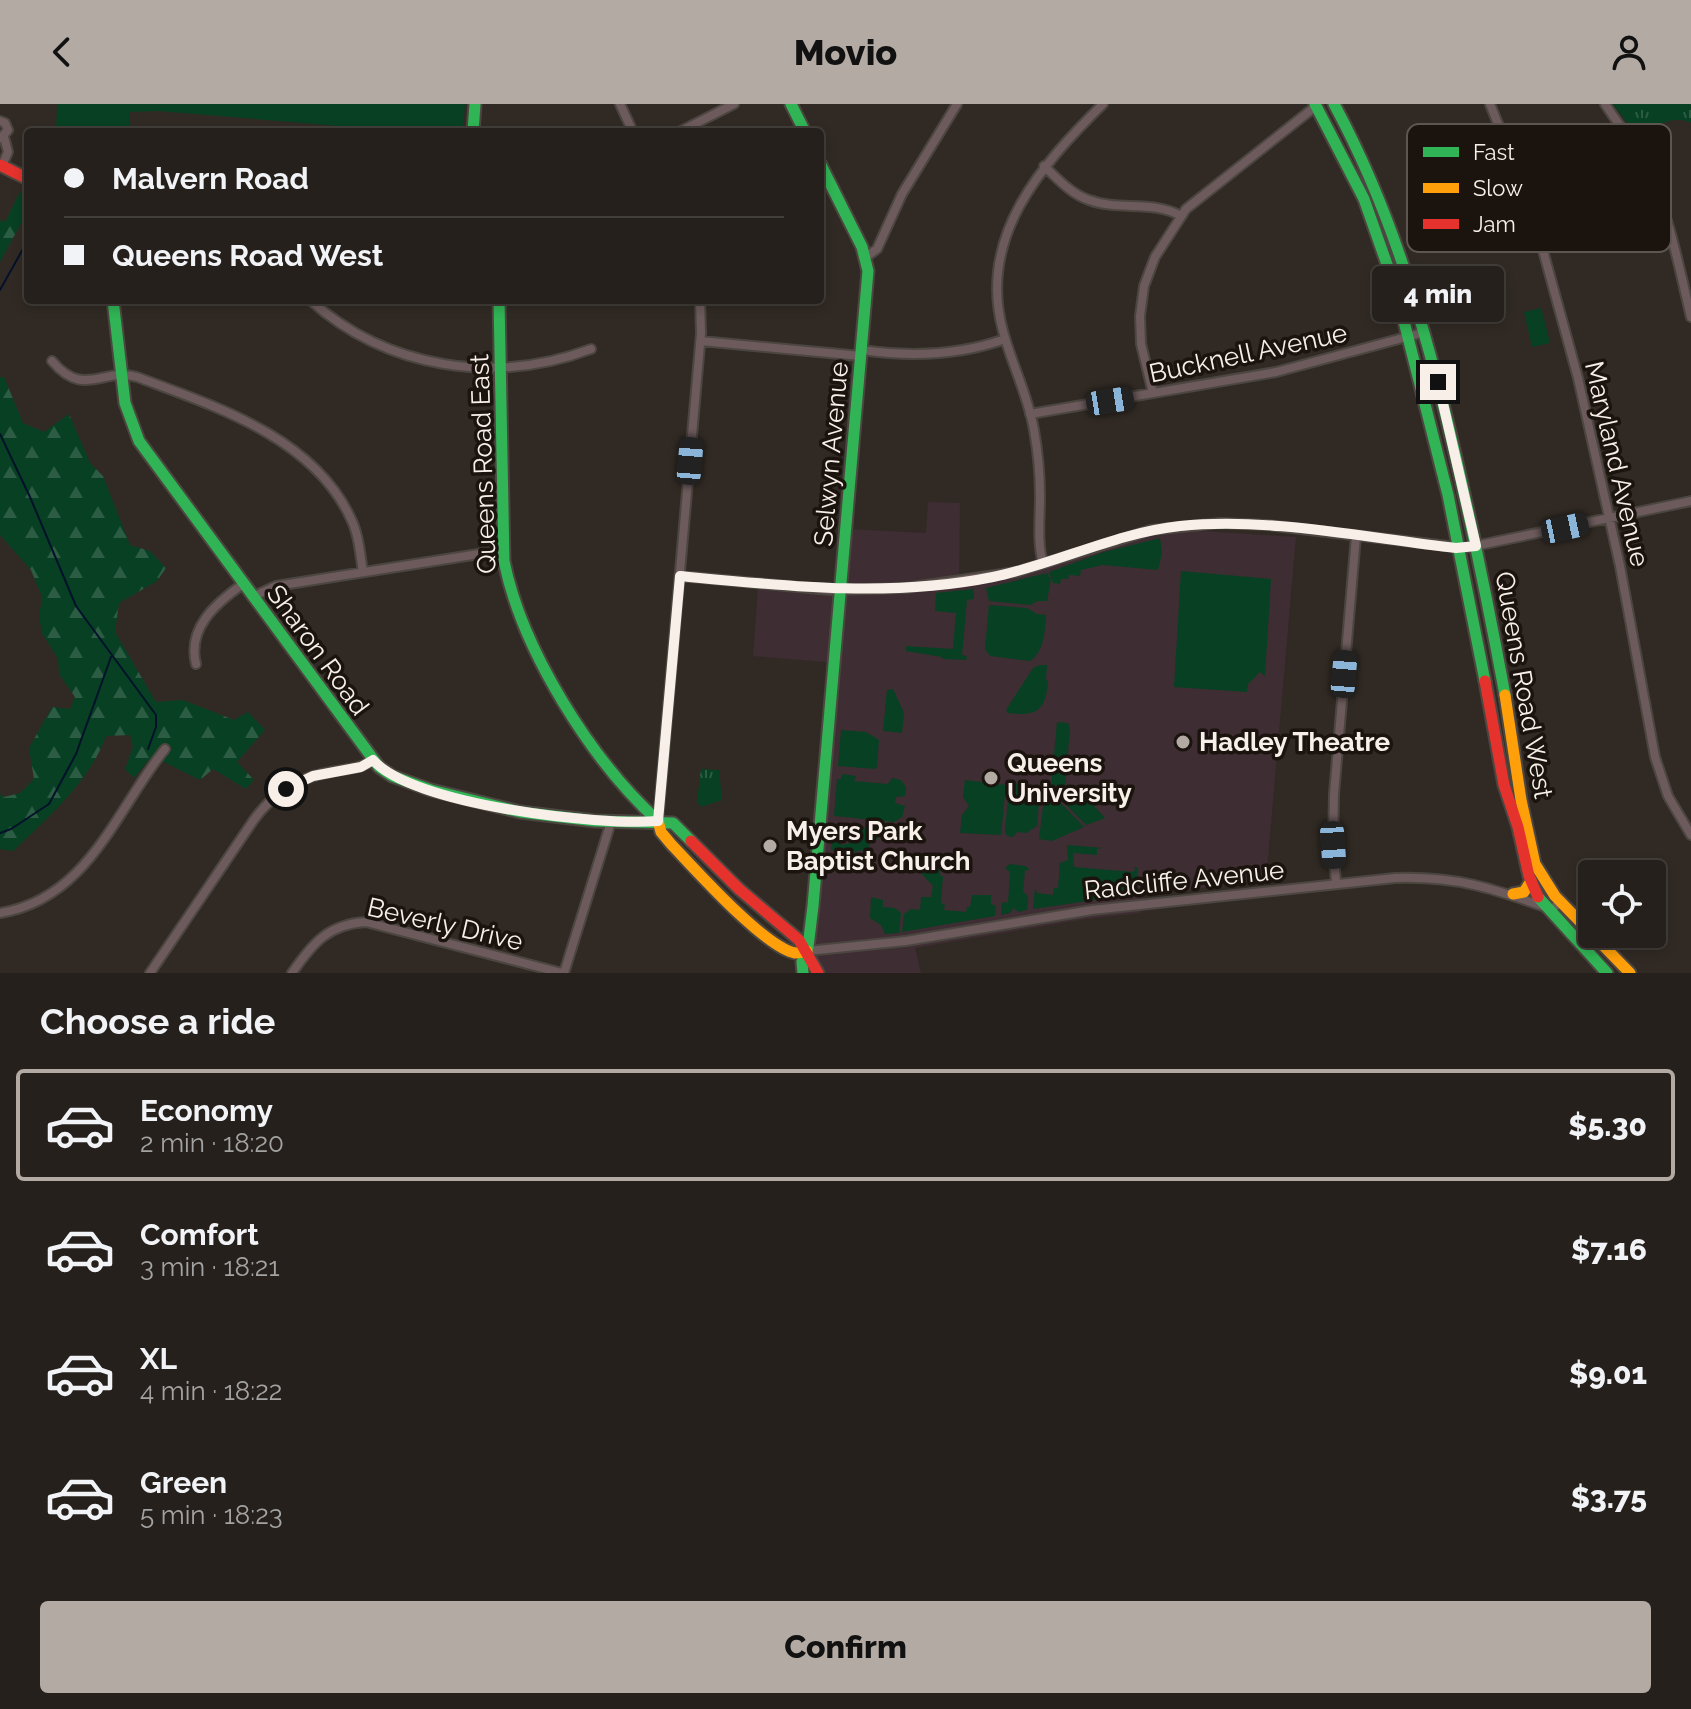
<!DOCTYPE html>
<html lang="en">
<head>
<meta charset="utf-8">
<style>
	:root { --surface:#25201b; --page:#312d28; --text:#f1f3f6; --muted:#a3a3a3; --line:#423e3a; --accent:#b3aaa4 }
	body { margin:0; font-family:Raleway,sans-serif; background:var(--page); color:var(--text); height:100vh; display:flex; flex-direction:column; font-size:30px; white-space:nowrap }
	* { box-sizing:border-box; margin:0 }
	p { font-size:26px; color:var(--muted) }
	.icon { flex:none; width:44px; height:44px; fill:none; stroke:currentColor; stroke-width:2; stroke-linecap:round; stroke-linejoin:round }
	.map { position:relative; height:869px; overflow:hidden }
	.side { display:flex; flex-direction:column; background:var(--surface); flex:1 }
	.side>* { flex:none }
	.banner { position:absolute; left:24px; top:24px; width:800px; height:176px; border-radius:8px; box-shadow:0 4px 12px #0003,0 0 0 2px var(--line); display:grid; align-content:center; height:176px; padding:0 40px; background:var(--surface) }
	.controls { position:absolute; left:1578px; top:756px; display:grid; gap:16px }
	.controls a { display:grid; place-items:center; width:88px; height:88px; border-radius:8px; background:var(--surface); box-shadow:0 4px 12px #0003,0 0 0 2px var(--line); font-size:40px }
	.end { position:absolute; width:36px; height:36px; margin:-18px; border:10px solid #f9efe9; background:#111; box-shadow:0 0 0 4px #111 }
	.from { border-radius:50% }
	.bubble { position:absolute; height:56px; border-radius:8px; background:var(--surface); box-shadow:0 4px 12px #0003,0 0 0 2px var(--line); font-size:26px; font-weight:800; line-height:56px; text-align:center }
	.car { position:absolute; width:24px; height:48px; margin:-24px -12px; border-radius:10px; box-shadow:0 0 6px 2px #0007; background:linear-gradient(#222 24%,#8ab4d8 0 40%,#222 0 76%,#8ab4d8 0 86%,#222 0) }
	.banner b { display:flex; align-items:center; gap:28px; height:76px; font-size:30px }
	.banner b+b { border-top:2px solid var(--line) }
	.banner i { width:20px; height:20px; background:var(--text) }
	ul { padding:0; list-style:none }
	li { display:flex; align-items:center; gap:24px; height:112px; margin:0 16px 12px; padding:0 24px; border:4px solid transparent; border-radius:8px }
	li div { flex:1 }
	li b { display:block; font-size:30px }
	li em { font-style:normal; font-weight:800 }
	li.selected { border-color:var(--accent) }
	li>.icon { width:72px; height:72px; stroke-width:1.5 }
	h2 { padding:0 40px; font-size:36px; line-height:96px }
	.primary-button { display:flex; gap:16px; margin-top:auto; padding:16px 40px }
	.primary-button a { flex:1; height:92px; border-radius:8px; background:var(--accent); color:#111; font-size:32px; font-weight:800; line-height:92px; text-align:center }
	header { display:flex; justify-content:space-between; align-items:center; height:104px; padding:0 40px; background:var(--accent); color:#111; font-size:36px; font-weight:800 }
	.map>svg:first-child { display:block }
	.education { fill:#3e2d32 }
	.green { fill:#074023 }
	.forest { fill:url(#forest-firs) }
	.park { fill:url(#park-tufts) }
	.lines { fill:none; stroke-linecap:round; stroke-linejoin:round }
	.stream { stroke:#04112a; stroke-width:2 }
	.street-casing { stroke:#4c4640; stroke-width:12 }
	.fast-casing { stroke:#4c4640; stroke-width:15 }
	.slow-casing { stroke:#4c4640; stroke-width:15 }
	.jam-casing { stroke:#4c4640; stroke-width:15 }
	.street { stroke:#6c5a5c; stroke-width:8 }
	.fast { stroke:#30b455; stroke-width:11 }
	.slow { stroke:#ff9f0a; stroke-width:11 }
	.jam { stroke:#e5322d; stroke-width:11 }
	.route { stroke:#f9efe9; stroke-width:10 }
	.poi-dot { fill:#b3aaa4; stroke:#1a130e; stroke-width:3 }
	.labels { text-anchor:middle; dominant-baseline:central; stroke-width:7; stroke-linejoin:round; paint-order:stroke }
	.street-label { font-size:26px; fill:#f9efe9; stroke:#1a130e }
	.poi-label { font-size:26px; font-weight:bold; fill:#f9efe9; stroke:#1a130e; text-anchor:start }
	.key { fill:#1a130e; stroke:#5d5550; stroke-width:2 }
	.key-label { font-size:22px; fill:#f9efe9 }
</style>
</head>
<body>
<header><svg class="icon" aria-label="back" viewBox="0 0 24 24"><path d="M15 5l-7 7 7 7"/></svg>Movio<svg class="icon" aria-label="person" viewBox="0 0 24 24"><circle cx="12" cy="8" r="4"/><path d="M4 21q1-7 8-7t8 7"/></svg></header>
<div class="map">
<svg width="1691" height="869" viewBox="0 0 1691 869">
	<defs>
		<pattern id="forest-firs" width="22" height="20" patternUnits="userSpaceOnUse" patternTransform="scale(2)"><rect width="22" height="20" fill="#074023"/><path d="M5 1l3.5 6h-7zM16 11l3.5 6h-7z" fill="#2c5c43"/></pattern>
		<pattern id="park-tufts" width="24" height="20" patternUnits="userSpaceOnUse" patternTransform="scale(2)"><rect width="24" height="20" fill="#074023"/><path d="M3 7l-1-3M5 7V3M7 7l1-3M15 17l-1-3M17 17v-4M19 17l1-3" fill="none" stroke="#2c5c43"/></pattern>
	</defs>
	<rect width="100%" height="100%" fill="#312a24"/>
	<path class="education" d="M 928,398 L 960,399 L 959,483 L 1016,474 L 1134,436 L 1186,426 L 1296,433 L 1266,777 L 1144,790 L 1141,809 L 1086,815 L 915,844 L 921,869 L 820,869 L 812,840 L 837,559 L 753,552 L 758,484 L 844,490 L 848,425 L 926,429 Z"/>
	<path class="green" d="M 57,0 L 465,0 L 463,28 L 412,28 L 158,7 L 129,8 L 131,28 L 56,28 Z
		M 1541,204 L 1550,239 L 1532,243 L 1524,208 Z
		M 1160,434 L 1162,449 L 1158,466 L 1103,461 L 1081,466 L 1080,472 L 1069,471 L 1068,475 L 1061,475 L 1060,480 L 1053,479 L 1049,468 L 1104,448 Z
		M 1181,467 L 1271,475 L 1265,572 L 1260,568 L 1248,580 L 1247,588 L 1174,583 Z
		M 1047,469 L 1051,475 L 1047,497 L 1038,497 L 1030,501 L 989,497 L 986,484 Z
		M 973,485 L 974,495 L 967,496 L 962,551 L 967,552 L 966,556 L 943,555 L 942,553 L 906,547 L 906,542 L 953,545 L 956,509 L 935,507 L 936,489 Z
		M 989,501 L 1027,504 L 1037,510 L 1046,511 C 1045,528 1044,548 1030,557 L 990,552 L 985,545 Z
		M 1040,561 L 1047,561 L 1046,576 L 1048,577 C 1046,606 1037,613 1008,609 L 1006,606 L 1033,564 Z
		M 893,585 L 904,609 L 902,629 L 883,627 L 887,586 Z
		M 1057,618 L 1068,619 L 1070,625 L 1065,683 L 1062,685 L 1051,683 Z
		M 841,626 L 866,628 L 879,636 L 877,663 L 875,665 L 838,662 Z
		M 842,670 L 856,672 L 854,677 L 888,680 L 892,674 L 901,676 L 906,683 L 905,692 L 896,693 L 895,699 L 905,702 L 902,713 L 894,718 L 834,712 L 837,675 L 841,675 Z
		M 965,676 L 1006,681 L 1001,731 L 960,729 L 962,711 L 969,702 L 963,693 Z
		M 1014,679 L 1020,680 L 1024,684 L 1035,681 L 1040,687 L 1037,722 L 1026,729 L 1017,728 L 1013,733 L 1007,732 L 1005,727 L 1009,682 Z
		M 1045,687 L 1050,688 L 1084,723 L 1052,737 L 1039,735 Z
		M 1053,688 L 1083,690 L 1105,714 L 1086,721 Z
		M 846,722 L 871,724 L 872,728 L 876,724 L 893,726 L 893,731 L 878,729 L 877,736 L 871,733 L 868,749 L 861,746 L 856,748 L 831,746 L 832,736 L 838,737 L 843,741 L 849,739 Z
		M 1067,741 L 1103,744 L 1097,745 L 1097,751 L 1073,749 L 1074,763 L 1134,768 L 1135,763 L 1138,764 L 1136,790 L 1033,805 L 1035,784 L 1037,789 L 1053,791 L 1054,784 L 1058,784 L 1060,759 L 1068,756 Z
		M 921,756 L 945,759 L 944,763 L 941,763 L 940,772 L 943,772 L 941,799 L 945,801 L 944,806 L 966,808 L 967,803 L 970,803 L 972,791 L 991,791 L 991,800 L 996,802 L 995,812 L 902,828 L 904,810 L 911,805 L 920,806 L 921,793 L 931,793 L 933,782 L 920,768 Z
		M 1010,760 L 1025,762 L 1030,766 L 1025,766 L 1023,788 L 1028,792 L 1027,806 L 1018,808 L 1014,804 L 1010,809 L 1001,811 L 1002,798 L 1008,799 L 1010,768 L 1005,764 Z
		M 871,793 L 883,796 L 883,803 L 895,804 L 901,809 L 899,829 L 885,830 L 881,821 L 870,814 Z"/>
	<path class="forest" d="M 20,88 L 28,92 L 25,112 L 0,158 L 0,116 L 5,118 Z
		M 0,273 L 4,273 L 23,319 L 44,328 L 69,310 L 90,359 L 103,372 L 130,441 L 150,447 L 166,464 L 157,477 L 119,499 L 115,528 L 156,598 L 183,596 L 234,616 L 248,608 L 265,626 L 237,658 L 254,676 L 246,685 L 213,665 L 200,676 L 152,652 L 134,674 L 125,665 L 133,643 L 130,631 L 106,632 C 90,677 47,715 13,747 L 0,745 L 0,690 L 4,693 L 20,689 L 34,675 L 29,644 L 52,603 L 70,605 L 75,593 L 59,570 L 58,555 L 42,529 L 39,513 L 42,493 L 31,466 L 0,431 Z"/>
	<path class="park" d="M 1613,0 L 1691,0 L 1691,19 C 1670,9 1656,24 1639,35 Z
		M 701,665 L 719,666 L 722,696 L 701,703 L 697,697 Z"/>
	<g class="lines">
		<path class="stream" d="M 0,186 L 28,136
			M 0,330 L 30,393 L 76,502 L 156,611 L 156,623 L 148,645
			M 0,729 L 11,725 L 49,700 L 76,650 L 111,553"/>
		<g class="street-casing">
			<path id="street" d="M 620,0 L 633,28
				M 1490,0 L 1530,99 L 1578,274 L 1620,462 L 1655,653 L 1668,692 L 1691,731
				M 1605,0 C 1619,21 1634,40 1646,63 C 1669,109 1679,163 1691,213
				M 0,17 L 5,19 L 8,26 L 1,34
				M 679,28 L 734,0
				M 2,62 L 8,48 L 4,33
				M 1044,62 C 1058,75 1071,90 1089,96 C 1119,107 1153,96 1181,112
				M 866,153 L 877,145 L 902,90 L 957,0
				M 310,196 C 387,265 495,281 591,245
				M 701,237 L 861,252
				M 862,246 C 911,253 958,252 1005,235
				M 52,257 C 84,295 103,263 137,273 C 214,302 314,333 351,415 C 359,431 360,450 363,468
				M 1153,289 L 1141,240 L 1140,212 L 1144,182 L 1155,153 L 1186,105 L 1316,2
				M 1030,310 L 1276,268 L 1425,228
				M 1043,459 C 1037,439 1040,414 1040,393 C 1040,370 1038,348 1034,326 C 1028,291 1012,261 1003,227 C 977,133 1041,61 1103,0
				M 680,472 L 831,486 L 906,484 L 1016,468 L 1151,426 L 1220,419 L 1267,421 L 1465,444 L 1691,397
				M 252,493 L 276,482 L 504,446
				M 196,560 C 187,524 216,499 243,480
				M 658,717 L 701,229 L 700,196
				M 1336,779 L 1333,741 L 1334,690 L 1356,432
				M 0,809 C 88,795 116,706 165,645
				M 807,847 L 906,837 L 1092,806 L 1395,774 C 1456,772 1492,784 1548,804 L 1553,804 L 1561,798
				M 150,869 L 253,717 C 272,690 299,673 331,668 C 346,665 361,665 373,656
				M 292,869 C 312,840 328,820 366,818 L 562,869
				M 564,869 L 611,718"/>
		</g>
		<g class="fast-casing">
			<path id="fast" d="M 791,0 L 805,28
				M 1315,0 L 1364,95 L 1396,186 L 1448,391 L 1485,577
				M 1334,0 C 1388,100 1420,206 1447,316 C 1469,407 1488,499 1505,591
				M 473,28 L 475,0
				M 113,196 L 125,299 L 139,337 L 379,663 L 392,672 L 431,686 L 520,708 L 595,717 L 673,719 L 691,737
				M 499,196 L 504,457 C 522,546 591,656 658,717
				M 1538,793 L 1607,869
				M 803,869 L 802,858 L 808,843 L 813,802 L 868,167 L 862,143 L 820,59"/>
		</g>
		<g class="slow-casing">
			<path id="slow" d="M 1505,591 L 1521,696 L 1535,760 L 1555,792 L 1630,869
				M 658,717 L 661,728 L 671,740 C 694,764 764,843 795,849 C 798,849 804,848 807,847
				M 1513,790 L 1524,788 L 1531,777"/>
		</g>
		<g class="jam-casing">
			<path id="jam" d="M 0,61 L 28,75
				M 1485,577 L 1504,681 L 1518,723 L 1529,772 L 1538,793
				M 691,737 L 739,785 L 799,836 L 818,869"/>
		</g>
		<use href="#street" class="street"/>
		<use href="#fast" class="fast"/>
		<use href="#slow" class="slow"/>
		<use href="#jam" class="jam"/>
	</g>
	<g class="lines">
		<path class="route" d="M 286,685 L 313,672 L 361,663 L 373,656 C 412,701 599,722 658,717 L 680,472 C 784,482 889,494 993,473 C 1056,460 1115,429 1180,422 C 1270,413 1366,434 1456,444 L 1476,442 L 1438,278"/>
	</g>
	<g class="poi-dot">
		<circle cx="1183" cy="638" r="8"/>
		<circle cx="991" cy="674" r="8"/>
		<circle cx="770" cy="742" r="8"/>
	</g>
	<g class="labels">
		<g class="street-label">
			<text transform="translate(1248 249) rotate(-12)">Bucknell Avenue</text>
			<text transform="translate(831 350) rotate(-85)">Selwyn Avenue</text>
			<text transform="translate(483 360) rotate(-92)">Queens Road East</text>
			<text transform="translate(1617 360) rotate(77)">Maryland Avenue</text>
			<text transform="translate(318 546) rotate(54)">Sharon Road</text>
			<text transform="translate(1524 581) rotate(80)">Queens Road West</text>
			<text transform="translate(1184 776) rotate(-6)">Radcliffe Avenue</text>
			<text transform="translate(445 820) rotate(13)">Beverly Drive</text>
		</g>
		<g class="poi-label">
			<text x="1199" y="638">Hadley Theatre</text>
			<text x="1007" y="659">Queens<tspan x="1007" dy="30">University</tspan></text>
			<text x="786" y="727">Myers Park<tspan x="786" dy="30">Baptist Church</tspan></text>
		</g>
	</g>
	<rect x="1407" y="20" width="264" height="128" rx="12" class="key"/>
	<rect x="1423" y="43" width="36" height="10" fill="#30b455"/>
	<rect x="1423" y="79" width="36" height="10" fill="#ff9f0a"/>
	<rect x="1423" y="115" width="36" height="10" fill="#e5322d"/>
	<g class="key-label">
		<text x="1473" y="56">Fast</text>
		<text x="1473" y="92">Slow</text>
		<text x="1473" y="128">Jam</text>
	</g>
</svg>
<div class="controls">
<a><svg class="icon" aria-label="locate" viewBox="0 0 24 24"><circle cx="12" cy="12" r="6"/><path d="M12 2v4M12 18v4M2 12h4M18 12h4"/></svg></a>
</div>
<i class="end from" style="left:286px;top:685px"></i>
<i class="end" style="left:1438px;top:278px"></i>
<div class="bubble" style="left:1372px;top:162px;width:132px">4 min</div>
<i class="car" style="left:1110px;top:297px;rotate:81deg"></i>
<i class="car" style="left:690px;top:357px;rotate:5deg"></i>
<i class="car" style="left:1565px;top:424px;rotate:78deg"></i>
<i class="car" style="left:1344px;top:570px;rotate:5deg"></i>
<i class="car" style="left:1333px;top:741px;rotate:176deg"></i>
<div class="banner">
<b><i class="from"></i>Malvern Road</b>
<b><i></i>Queens Road West</b>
</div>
</div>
<section class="side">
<h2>Choose a ride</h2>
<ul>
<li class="selected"><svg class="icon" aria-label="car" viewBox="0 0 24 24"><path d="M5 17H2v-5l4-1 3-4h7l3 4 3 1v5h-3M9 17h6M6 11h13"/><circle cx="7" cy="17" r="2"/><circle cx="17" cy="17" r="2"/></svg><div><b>Economy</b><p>2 min · 18:20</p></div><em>$5.30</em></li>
<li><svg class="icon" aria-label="car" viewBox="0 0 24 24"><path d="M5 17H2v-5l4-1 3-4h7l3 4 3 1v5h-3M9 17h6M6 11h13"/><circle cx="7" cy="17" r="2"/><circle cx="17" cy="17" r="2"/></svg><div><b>Comfort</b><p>3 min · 18:21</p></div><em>$7.16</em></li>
<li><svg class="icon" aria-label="car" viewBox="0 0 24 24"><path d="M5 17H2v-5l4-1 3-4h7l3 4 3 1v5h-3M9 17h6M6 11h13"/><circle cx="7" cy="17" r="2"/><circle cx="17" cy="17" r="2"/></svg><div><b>XL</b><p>4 min · 18:22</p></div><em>$9.01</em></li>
<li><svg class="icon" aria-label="car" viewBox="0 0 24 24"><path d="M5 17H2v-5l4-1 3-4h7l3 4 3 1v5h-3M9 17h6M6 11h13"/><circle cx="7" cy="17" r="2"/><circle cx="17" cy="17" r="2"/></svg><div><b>Green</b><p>5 min · 18:23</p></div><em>$3.75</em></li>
</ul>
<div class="primary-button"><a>Confirm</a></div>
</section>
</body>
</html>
